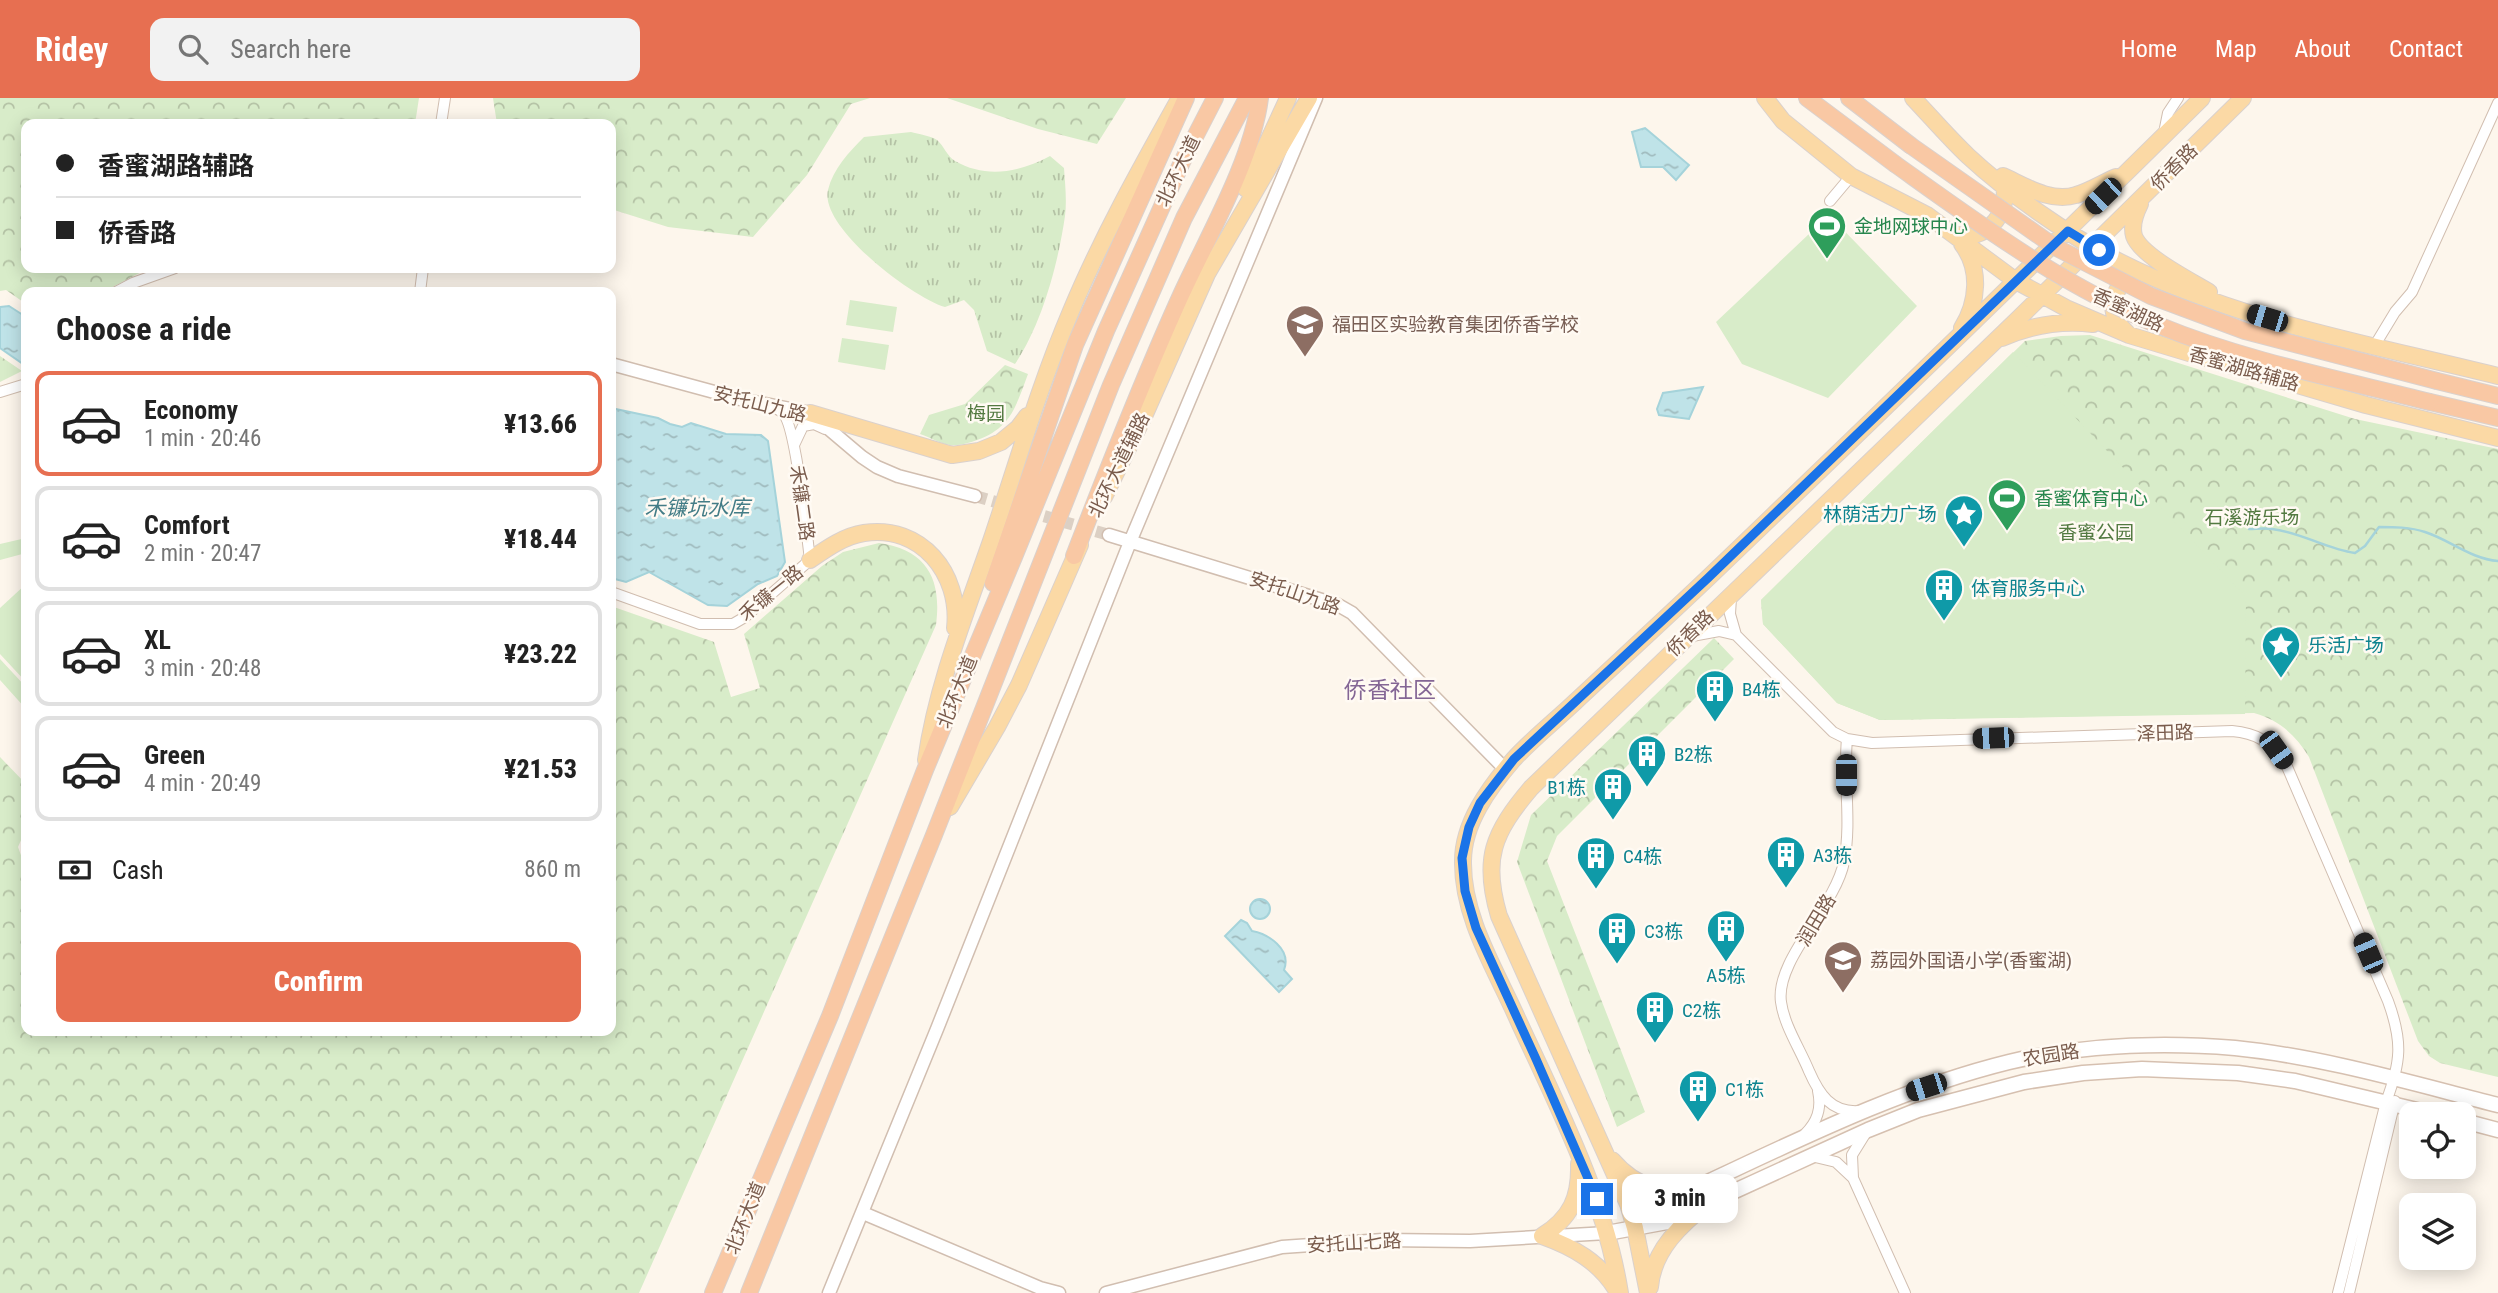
<!DOCTYPE html>
<html lang="en">
<head>
<meta charset="utf-8">
<style>
	:root { --surface:#fff; --page:#f2f2f2; --text:#222; --muted:#767676; --line:#e0e0e0; --accent:#e76f51 }
	body { margin:0; font-family:"Roboto Condensed","Noto Sans SC",sans-serif; background:var(--page); color:var(--text); height:100vh; display:flex; flex-direction:column; font-size:26px; white-space:nowrap }
	* { box-sizing:border-box; margin:0 }
	p { font-size:23px; color:var(--muted) }
	.icon { flex:none; width:38px; height:38px; fill:none; stroke:currentColor; stroke-width:2; stroke-linecap:round; stroke-linejoin:round }
	.map { position:relative; flex:1; overflow:hidden }
	.side { position:absolute; left:21px; top:189px; width:595px; height:749px; display:flex; flex-direction:column; background:var(--surface); border-radius:14px; box-shadow:0 4px 18px #0003 }
	.side>* { flex:none }
	.guide { position:absolute; left:21px; top:21px; width:595px; height:154px; border-radius:14px; box-shadow:0 4px 18px #0003; display:grid; align-content:center; height:154px; padding:0 35px; background:var(--surface) }
	.fabs { position:absolute; left:2399px; top:1004px; display:grid; gap:14px }
	.fabs a { display:grid; place-items:center; width:77px; height:77px; border-radius:14px; background:var(--surface); box-shadow:0 4px 18px #0003; font-size:35px }
	.end { position:absolute; width:32px; height:32px; margin:-16px; border:9px solid #1a73e8; background:#fff; box-shadow:0 0 0 4px #fff }
	.from { border-radius:50% }
	.bubble { position:absolute; height:49px; border-radius:14px; background:var(--surface); box-shadow:0 4px 18px #0003; font-size:23px; font-weight:800; line-height:49px; text-align:center }
	.car { position:absolute; width:21px; height:42px; margin:-21px -10px; border-radius:9px; box-shadow:0 0 5px 2px #0007; background:linear-gradient(#222 24%,#8ab4d8 0 40%,#222 0 76%,#8ab4d8 0 86%,#222 0) }
	.guide b { display:flex; align-items:center; gap:24px; height:66px; font-size:26px }
	.guide b+b { border-top:2px solid var(--line) }
	.guide i { width:18px; height:18px; background:var(--text) }
	ul { padding:0; list-style:none }
	li { display:flex; align-items:center; gap:21px; height:105px; margin:0 14px 10px; padding:0 21px; border:4px solid var(--line); border-radius:14px }
	li div { flex:1 }
	li b { display:block; font-size:26px }
	li em { font-style:normal; font-weight:800 }
	li.selected { border-color:var(--accent) }
	li>.icon { width:63px; height:63px; stroke-width:1.5 }
	h2 { padding:0 35px; font-size:32px; line-height:84px }
	.pay { display:flex; align-items:center; gap:18px; height:77px; padding:0 35px; font-size:26px }
	.pay p { margin-inline-start:auto }
	.action { display:flex; gap:14px; margin-top:auto; padding:14px 35px }
	.action a { flex:1; height:80px; border-radius:14px; background:var(--accent); color:#fff; font-size:28px; font-weight:800; line-height:80px; text-align:center }
	header { display:flex; align-items:center; gap:42px; box-sizing:border-box; height:98px; padding:0 35px; background:var(--accent); color:#fff }
	header strong { font-size:33px }
	nav { display:flex; gap:38px; margin-inline-start:auto; font-size:24px }
	.search { width:490px; height:63px; background:var(--page); display:flex; align-items:center; gap:18px; box-sizing:border-box; padding:0 24px; border-radius:14px; color:var(--muted); font-size:26px }
	.map>svg:first-child { display:block }
	.grass { fill:url(#grass-tufts) }
	.forest { fill:url(#forest-crowns) }
	.garden { fill:#d8ecc9 }
	.water { fill:url(#water-ripples); stroke:#a5d3da; stroke-width:2 }
	.lines { fill:none; stroke-linecap:round; stroke-linejoin:round }
	.stream { stroke:#a5d3da; stroke-width:2.5 }
	.tertiary-tunnel { stroke:#dcd0c4; stroke-width:12; stroke-dasharray:12 6; stroke-linecap:butt }
	.minor-casing { stroke:#d1beb0; stroke-width:12 }
	.tertiary-casing { stroke:#d1beb0; stroke-width:15 }
	.secondary-casing { stroke:#d6c0b0; stroke-width:17 }
	.primary-casing { stroke:#dad1cd; stroke-width:18 }
	.trunk-casing { stroke:#dad1cd; stroke-width:18 }
	.minor { stroke:#fff; stroke-width:10 }
	.tertiary { stroke:#fff; stroke-width:12 }
	.secondary { stroke:#fff; stroke-width:14 }
	.primary { stroke:#fbd9a5; stroke-width:16 }
	.trunk { stroke:#f9c8a4; stroke-width:16 }
	.trunk-bridge-casing { stroke:#dad1cd; stroke-width:18; stroke-linecap:butt }
	.trunk-bridge { stroke:#f9c8a4; stroke-width:16 }
	.route { stroke:#1a73e8; stroke-width:9 }
	.labels { text-anchor:middle; dominant-baseline:central; stroke-width:5; stroke-linejoin:round; paint-order:stroke }
	.street-label { font-size:19px; fill:#7a5c4d; stroke:#fffaf3 }
	.leisure-label { font-size:19px; fill:#27864d; stroke:#fffaf3; text-anchor:start }
	.education-label { font-size:19px; fill:#785e54; stroke:#fffaf3; text-anchor:start }
	.park-label { font-size:19px; fill:#537a41; stroke:#fffaf3 }
	.culture-label { font-size:19px; fill:#0d838f; stroke:#fffaf3; text-anchor:start }
	.water-label { font-size:21px; font-style:italic; fill:#437c86; stroke:#fffaf3 }
	.quarter-label { font-size:23px; fill:#846695; stroke:#fffaf3 }
</style>
</head>
<body>
<header>
<strong>Ridey</strong>
<div class="search"><svg class="icon" aria-label="search" viewBox="0 0 24 24"><circle cx="10" cy="10" r="6"/><path d="M15 15l6 6"/></svg>Search here</div>
<nav><a>Home</a><a>Map</a><a>About</a><a>Contact</a></nav>
</header>
<div class="map">
<svg width="2498" height="1195" viewBox="0 0 2498 1195">
	<defs>
		<pattern id="grass-tufts" width="24" height="20" patternUnits="userSpaceOnUse" patternTransform="scale(1.75)"><rect width="24" height="20" fill="#d8ecc9"/><path d="M3 7l-1-3M5 7V3M7 7l1-3M15 17l-1-3M17 17v-4M19 17l1-3" fill="none" stroke="#b4c2a5"/></pattern>
		<pattern id="forest-crowns" width="20" height="18" patternUnits="userSpaceOnUse" patternTransform="scale(1.75)"><rect width="20" height="18" fill="#d8ecc9"/><path d="M2 6a3 3 0 1 1 6 0M12 15a3 3 0 1 1 6 0" fill="none" stroke="#b4c2a5"/></pattern>
		<pattern id="water-ripples" width="26" height="14" patternUnits="userSpaceOnUse" patternTransform="scale(1.75)"><rect width="26" height="14" fill="#bfe3e8"/><path d="M2 4q2-2 4 0t4 0M15 11q2-2 4 0t4 0" fill="none" stroke="#a0bbbe"/></pattern>
	</defs>
	<rect width="100%" height="100%" fill="#fdf6ec"/>
	<path class="grass" d="M 911,34 C 918,36 931,38 937,42 C 944,48 947,58 955,63 C 986,81 1021,74 1050,58 L 1064,70 C 1065,85 1067,103 1065,118 C 1058,166 1042,226 1015,266 L 987,253 L 974,212 L 964,202 L 945,209 C 913,200 819,129 828,92 C 833,71 849,54 864,39 Z"/>
	<path class="forest" d="M 0,0 L 419,0 L 415,26 L 26,26 L 26,170 L 149,170 L 103,194 L 26,194 L 26,206 L 6,192 L 0,193 Z
		M 493,0 L 870,0 L 851,6 L 807,77 L 753,139 L 668,129 L 611,111 L 611,26 L 497,26 Z
		M 947,0 L 1126,0 L 1097,46 L 1038,31 Z
		M 2090,237 L 2355,321 L 2498,351 L 2498,979 L 2440,965 L 2429,958 L 2418,943 L 2309,659 C 2296,637 2279,622 2254,615 L 1880,622 L 1837,605 L 1763,526 L 1761,502 L 2025,243 L 2061,238 Z
		M 0,258 L 22,273 L 0,284 Z
		M 1005,267 L 1028,276 C 1016,308 1011,330 977,342 C 969,345 959,348 950,347 C 941,346 929,339 920,336 L 929,317 L 965,306 Z
		M 879,445 C 927,452 942,481 936,527 L 639,1195 L 0,1195 L 0,659 L 26,686 L 26,731 L 18,749 L 26,771 L 26,933 L 611,933 L 611,508 L 714,544 L 731,599 L 760,590 L 744,536 L 822,468 L 843,454 Z
		M 1714,540 L 1734,561 L 1557,738 L 1547,763 L 1645,1014 L 1617,1029 L 1517,764 L 1531,717 Z"/>
	<path class="garden" d="M 1829,117 L 1917,208 L 1828,300 L 1742,266 L 1716,224 Z
		M 850,202 L 897,209 L 893,234 L 846,227 Z
		M 842,240 L 889,247 L 885,272 L 838,264 Z
		M 2013,254 L 2246,499 L 2245,616 L 1880,622 L 1837,605 L 1763,526 L 1761,502 Z
		M 26,440 L 26,455 L 0,462 L 0,446 Z
		M 26,486 L 26,584 L 0,556 L 0,510 Z
		M 0,561 L 26,589 L 26,611 L 0,582 Z"/>
	<path class="water" d="M 1645,30 L 1689,67 L 1676,82 L 1663,69 L 1641,69 L 1632,34 Z
		M 9,208 L 26,219 L 26,268 L 0,250 L 0,209 Z
		M 1703,289 L 1689,321 L 1659,317 L 1657,311 L 1663,295 Z
		M 611,310 L 658,320 L 670,326 L 682,329 L 691,325 L 726,336 L 761,337 L 768,343 L 785,464 L 777,478 L 758,486 L 727,508 L 708,507 L 649,474 L 626,484 L 611,480 Z
		M1250 811a10 10 0 1 1 20 0a10 10 0 1 1-20 0Z
		M 1241,822 L 1247,825 L 1252,833 C 1268,836 1292,851 1284,872 L 1292,881 L 1279,894 L 1225,838 Z"/>
	<g class="lines">
		<path class="stream" d="M 2249,431 C 2256,431 2265,430 2272,431 C 2301,434 2326,451 2355,455 L 2365,448 L 2379,429 C 2394,429 2410,429 2425,434 C 2450,442 2471,461 2498,463"/>
		<path class="tertiary-tunnel" d="M 975,398 L 1109,437"/>
		<g class="minor-casing">
			<path id="minor" d="M 441,26 L 445,0
				M 2164,35 L 2168,15 L 2178,0
				M 1830,103 L 1851,78
				M 116,194 L 133,185 L 175,170
				M 420,194 L 423,170
				M 2375,247 L 2395,214 L 2412,194 L 2498,5
				M 0,294 L 26,286
				M 794,347 L 803,328 L 814,326 L 825,331
				M 611,494 L 700,526 L 733,526 L 745,519 L 810,462 C 807,438 796,329 783,315 C 781,313 777,311 774,309
				M 1731,500 L 1730,516 L 1736,537 L 1833,634 L 1847,641 L 1872,645 L 2232,633 C 2257,635 2270,644 2285,664 L 2388,903 C 2403,944 2401,964 2386,1004 L 2338,1195
				M 1692,538 L 1719,533 L 1736,537
				M 1847,641 C 1843,681 1852,724 1844,764 C 1835,809 1775,862 1781,904 C 1784,927 1800,951 1809,973 C 1819,996 1831,1015 1859,1013
				M 1805,1036 C 1817,1024 1822,1011 1818,993
				M 1865,1036 L 1852,1057 L 1853,1080 L 1905,1195
				M 1811,1058 L 1836,1064 L 1852,1079
				M 2349,1195 L 2395,1003"/>
		</g>
		<g class="tertiary-casing">
			<path id="tertiary" d="M 611,266 L 740,301 L 810,315 L 862,359 L 877,369 L 898,378 L 975,398
				M 1109,437 L 1338,507 L 1352,515 L 1506,672
				M 863,1115 L 1040,1190 L 1059,1195
				M 829,1195 L 937,931 L 1130,444 L 1316,0
				M 1106,1195 L 1282,1149 L 1383,1142 L 1470,1143 L 1607,1135"/>
		</g>
		<g class="secondary-casing">
			<path id="secondary" d="M 2464,1023 L 2498,1032
				M 1635,1130 L 1662,1105 C 1775,1054 1887,994 2009,964 C 2082,947 2160,944 2235,950 C 2324,959 2411,985 2498,1007
				M 1607,1135 L 1667,1124 L 1868,1032 L 1918,1012 L 2024,984 L 2083,975 L 2142,971 L 2238,975 L 2295,983 L 2438,1017"/>
		</g>
		<g class="primary-casing">
			<path id="primary" d="M 1765,0 L 1783,23 L 1851,78 L 1927,117 L 2016,183 L 2066,210 L 2129,237 L 2232,268 L 2366,307 L 2498,340
				M 1913,0 C 1931,19 1949,40 1968,58 C 2009,96 2067,136 2116,162 C 2235,223 2370,246 2498,278
				M 2003,78 C 2025,88 2051,105 2076,97 C 2090,93 2102,85 2116,79
				M 1246,91 L 1288,0
				M 2140,106 C 2135,116 2131,127 2134,138 C 2141,158 2191,183 2209,194
				M 1954,136 C 1983,146 2010,117 2004,88
				M 1962,230 C 1978,204 1981,171 1962,146
				M 2127,235 C 2106,216 2110,191 2133,176
				M 2002,240 C 2030,228 2062,222 2093,226
				M 810,315 L 952,357 L 979,353 L 1001,344 L 1018,330 L 1027,318
				M 1104,399 L 1145,316 L 1207,176 L 1309,0
				M 810,462 C 826,451 844,438 864,435 C 921,426 961,476 955,530
				M 926,662 C 937,586 966,515 991,443 C 1017,366 1039,288 1071,213 C 1101,141 1139,73 1177,5
				M 950,709 L 997,629 L 1019,587 L 1080,447
				M 1612,1062 C 1638,1092 1664,1096 1701,1088
				M 1542,1138 C 1573,1149 1600,1164 1617,1193
				M 1542,1138 C 1571,1120 1580,1099 1579,1066
				M 1650,1189 C 1653,1152 1682,1125 1710,1104
				M 1620,1195 C 1605,1100 1558,1009 1518,922 C 1496,872 1462,819 1463,763 C 1463,725 1489,690 1513,662 C 1532,641 1555,623 1575,604 C 1620,562 1666,520 1710,478 C 1875,320 2039,161 2202,0
				M 1648,1195 L 1635,1130 L 1628,1106 L 1499,818 C 1482,761 1493,735 1531,690 L 2018,221 L 2243,0"/>
		</g>
		<g class="trunk-casing">
			<path id="trunk" d="M 1807,0 L 1895,66
				M 1849,0 L 1910,47
				M 2437,283 L 2498,298
				M 2430,304 L 2498,320
				M 1074,458 C 1108,370 1142,283 1181,197 C 1208,138 1252,63 1260,0
				M 993,485 L 1075,247 L 1186,0
				M 713,1195 L 830,918 L 925,672 L 1014,459 L 1106,233 L 1182,64 L 1215,0
				M 749,1195 L 934,737 L 1111,287 L 1184,120 L 1247,0"/>
		</g>
		<use href="#minor" class="minor"/>
		<use href="#tertiary" class="tertiary"/>
		<use href="#secondary" class="secondary"/>
		<use href="#primary" class="primary"/>
		<use href="#trunk" class="trunk"/>
		<g class="trunk-bridge-casing">
			<path id="trunk-bridge" d="M 1910,47 L 2055,149 L 2151,198 L 2245,233 L 2437,283
				M 1895,66 C 1979,126 2061,187 2158,227 C 2245,263 2339,281 2430,304"/>
		</g>
		<use href="#trunk-bridge" class="trunk-bridge"/>
	</g>
	<g class="lines">
		<path class="route" d="M 1597,1101 L 1536,961 L 1476,830 L 1465,793 L 1462,760 L 1469,729 L 1480,705 L 1514,661 L 1708,480 L 2068,133 L 2099,152"/>
	</g>
	<defs>
		<g id="stadium-pin" transform="scale(2.0125)"><path d="M0 17L-7.5 6A9.5 9.5 0 1 1 7.5 6Z" fill="#2e9e5b" stroke="#fffaf3"/><path d="M0-5a6.5 5 0 1 0 0 10a6.5 5 0 1 0 0-10ZM-3.5-1.8h7v3.6h-7Z" fill="#fff"/></g>
		<g id="school-pin" transform="scale(2.0125)"><path d="M0 17L-7.5 6A9.5 9.5 0 1 1 7.5 6Z" fill="#8d6e63" stroke="#fffaf3"/><path d="M0-5L7-2L0 1L-7-2ZM-4 1L0 2.5L4 1V4Q0 6-4 4Z" fill="#fff"/></g>
		<g id="sight-pin" transform="scale(2.0125)"><path d="M0 17L-7.5 6A9.5 9.5 0 1 1 7.5 6Z" fill="#0f9aa8" stroke="#fffaf3"/><path d="M0-6L1.8-2.2L6-1.7L2.9 1.2L3.7 5.4L0 3.3L-3.7 5.4L-2.9 1.2L-6-1.7L-1.8-2.2Z" fill="#fff"/></g>
		<g id="building-pin" transform="scale(2.0125)"><path d="M0 17L-7.5 6A9.5 9.5 0 1 1 7.5 6Z" fill="#0f9aa8" stroke="#fffaf3"/><path d="M-4-6H4V6H1V3H-1V6H-4ZM-2.5-4.3h1.7v1.8h-1.7ZM.8-4.3h1.7v1.8H.8ZM-2.5-1h1.7V.8h-1.7ZM.8-1h1.7V.8H.8Z" fill="#fff"/></g>
	</defs>
	<g fill-rule="evenodd">
		<use href="#stadium-pin" x="1827" y="128"/>
		<use href="#school-pin" x="1305" y="226"/>
		<use href="#stadium-pin" x="2007" y="400"/>
		<use href="#sight-pin" x="1964" y="416"/>
		<use href="#building-pin" x="1944" y="490"/>
		<use href="#sight-pin" x="2281" y="547"/>
		<use href="#building-pin" x="1715" y="591"/>
		<use href="#building-pin" x="1647" y="656"/>
		<use href="#building-pin" x="1613" y="689"/>
		<use href="#building-pin" x="1786" y="757"/>
		<use href="#building-pin" x="1596" y="758"/>
		<use href="#building-pin" x="1726" y="831"/>
		<use href="#building-pin" x="1617" y="833"/>
		<use href="#school-pin" x="1843" y="862"/>
		<use href="#building-pin" x="1655" y="912"/>
		<use href="#building-pin" x="1698" y="991"/>
	</g>
	<g class="labels">
		<g class="street-label">
			<text transform="translate(2174 69) rotate(-45)">侨香路</text>
			<text transform="translate(1178 73) rotate(-64)">北环大道</text>
			<text transform="translate(2128 212) rotate(25)">香蜜湖路</text>
			<text transform="translate(2244 271) rotate(16)">香蜜湖路辅路</text>
			<text transform="translate(760 306) rotate(14)">安托山九路</text>
			<text transform="translate(1119 367) rotate(-64)">北环大道辅路</text>
			<text transform="translate(802 405) rotate(82)">禾镰二路</text>
			<text transform="translate(771 495) rotate(-39)">禾镰一路</text>
			<text transform="translate(1295 495) rotate(19)">安托山九路</text>
			<text transform="translate(1690 535) rotate(-44)">侨香路</text>
			<text transform="translate(957 594) rotate(-68)">北环大道</text>
			<text transform="translate(2165 635) rotate(-2)">泽田路</text>
			<text transform="translate(1816 822) rotate(-59)">润田路</text>
			<text transform="translate(2051 957) rotate(-9)">农园路</text>
			<text transform="translate(745 1120) rotate(-68)">北环大道</text>
			<text transform="translate(1354 1145) rotate(-3)">安托山七路</text>
		</g>
		<g class="leisure-label">
			<text x="1854" y="128">金地网球中心</text>
			<text x="2034" y="400">香蜜体育中心</text>
		</g>
		<g class="education-label">
			<text x="1332" y="226">福田区实验教育集团侨香学校</text>
			<text x="1870" y="862">荔园外国语小学(香蜜湖)</text>
		</g>
		<g class="park-label">
			<text x="986" y="315">梅园</text>
			<text x="2252" y="419">石溪游乐场</text>
			<text x="2096" y="434">香蜜公园</text>
		</g>
		<g class="culture-label">
			<text x="1937" y="416" text-anchor="end">林荫活力广场</text>
			<text x="1971" y="490">体育服务中心</text>
			<text x="2308" y="547">乐活广场</text>
			<text x="1742" y="591">B4栋</text>
			<text x="1674" y="656">B2栋</text>
			<text x="1586" y="689" text-anchor="end">B1栋</text>
			<text x="1813" y="757">A3栋</text>
			<text x="1623" y="758">C4栋</text>
			<text x="1644" y="833">C3栋</text>
			<text x="1726" y="877" text-anchor="middle">A5栋</text>
			<text x="1682" y="912">C2栋</text>
			<text x="1725" y="991">C1栋</text>
		</g>
		<g class="water-label">
			<text x="697" y="410">禾镰坑水库</text>
		</g>
		<g class="quarter-label">
			<text x="1390" y="592">侨香社区</text>
		</g>
	</g>
</svg>
<div class="fabs">
<a><svg class="icon" aria-label="locate" viewBox="0 0 24 24"><circle cx="12" cy="12" r="6"/><path d="M12 2v4M12 18v4M2 12h4M18 12h4"/></svg></a>
<a><svg class="icon" aria-label="layers" viewBox="0 0 24 24"><path d="M12 4l9 5-9 5-9-5zM3 14l9 5 9-5"/></svg></a>
</div>
<i class="end from" style="left:2099px;top:152px"></i>
<i class="end" style="left:1597px;top:1101px"></i>
<div class="bubble" style="left:1622px;top:1076px;width:116px">3 min</div>
<i class="car" style="left:2103px;top:98px;rotate:226deg"></i>
<i class="car" style="left:2267px;top:220px;rotate:287deg"></i>
<i class="car" style="left:1993px;top:640px;rotate:268deg"></i>
<i class="car" style="left:2276px;top:652px;rotate:144deg"></i>
<i class="car" style="left:1846px;top:677px;rotate:180deg"></i>
<i class="car" style="left:2368px;top:855px;rotate:337deg"></i>
<i class="car" style="left:1926px;top:989px;rotate:252deg"></i>
<div class="guide">
<b><i class="from"></i>香蜜湖路辅路</b>
<b><i></i>侨香路</b>
</div>
<section class="side">
<h2>Choose a ride</h2>
<ul>
<li class="selected"><svg class="icon" aria-label="car" viewBox="0 0 24 24"><path d="M5 17H2v-5l4-1 3-4h7l3 4 3 1v5h-3M9 17h6M6 11h13"/><circle cx="7" cy="17" r="2"/><circle cx="17" cy="17" r="2"/></svg><div><b>Economy</b><p>1 min · 20:46</p></div><em>¥13.66</em></li>
<li><svg class="icon" aria-label="car" viewBox="0 0 24 24"><path d="M5 17H2v-5l4-1 3-4h7l3 4 3 1v5h-3M9 17h6M6 11h13"/><circle cx="7" cy="17" r="2"/><circle cx="17" cy="17" r="2"/></svg><div><b>Comfort</b><p>2 min · 20:47</p></div><em>¥18.44</em></li>
<li><svg class="icon" aria-label="car" viewBox="0 0 24 24"><path d="M5 17H2v-5l4-1 3-4h7l3 4 3 1v5h-3M9 17h6M6 11h13"/><circle cx="7" cy="17" r="2"/><circle cx="17" cy="17" r="2"/></svg><div><b>XL</b><p>3 min · 20:48</p></div><em>¥23.22</em></li>
<li><svg class="icon" aria-label="car" viewBox="0 0 24 24"><path d="M5 17H2v-5l4-1 3-4h7l3 4 3 1v5h-3M9 17h6M6 11h13"/><circle cx="7" cy="17" r="2"/><circle cx="17" cy="17" r="2"/></svg><div><b>Green</b><p>4 min · 20:49</p></div><em>¥21.53</em></li>
</ul>
<div class="pay"><svg class="icon" aria-label="cash" viewBox="0 0 24 24"><path d="M3 7h18v10H3z"/><circle cx="12" cy="12" r="2"/></svg>Cash<p>860 m</p></div>
<div class="action"><a>Confirm</a></div>
</section>
</div>
</body>
</html>
